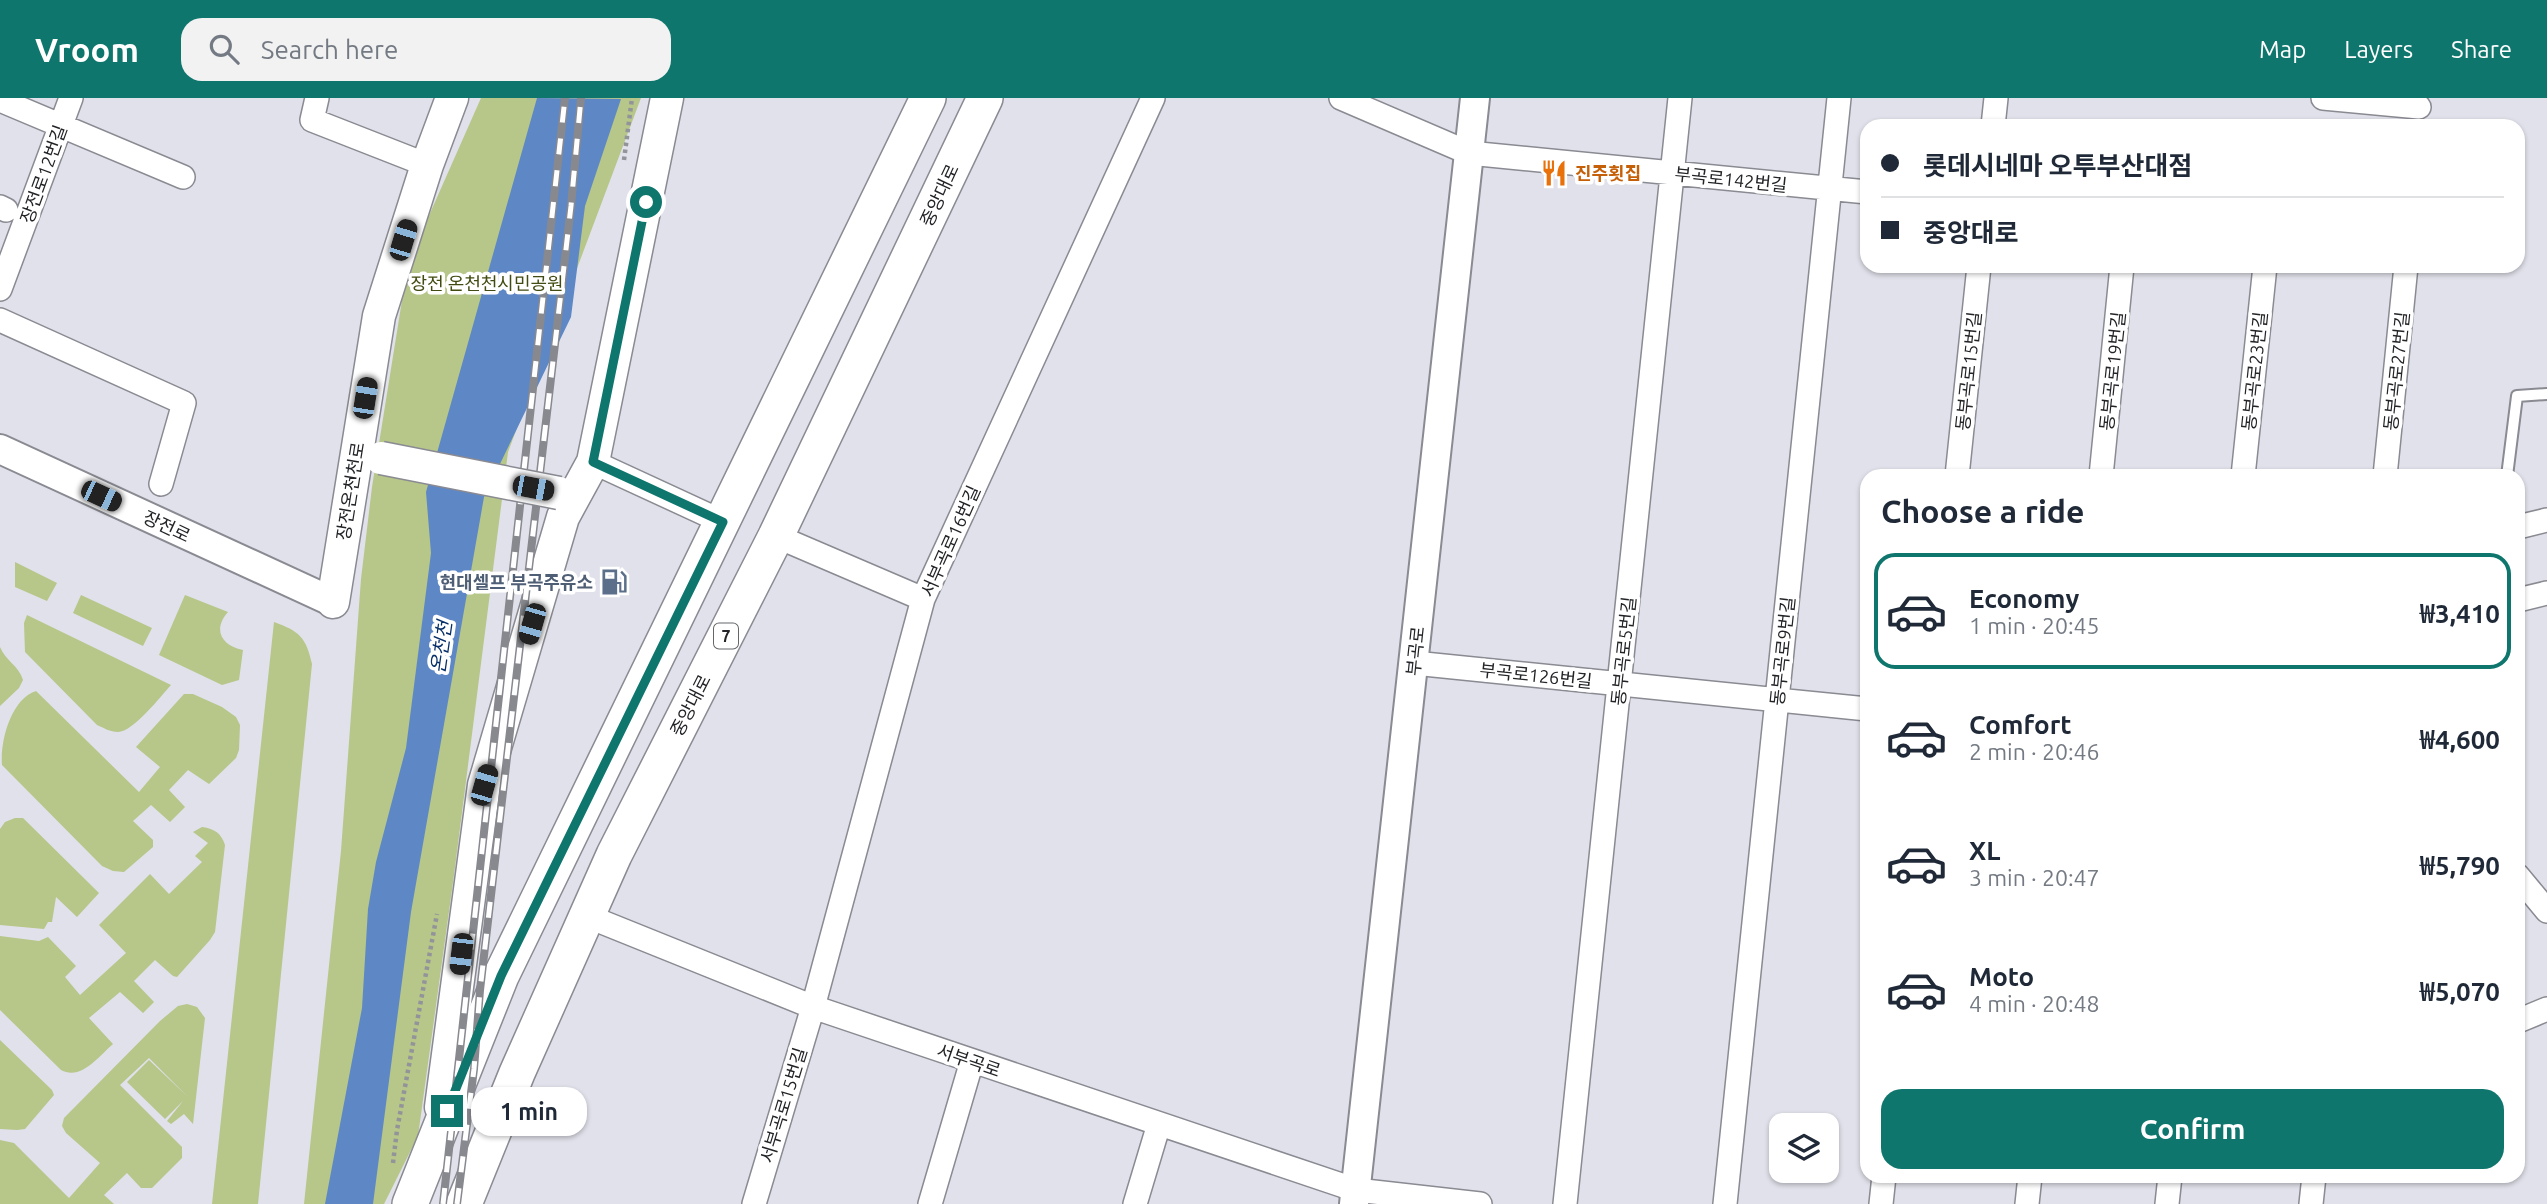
<!DOCTYPE html>
<html lang="en">
<head>
<meta charset="utf-8">
<style>
	:root { --surface:#fff; --page:#f2f2f3; --text:#1f2937; --muted:#747a83; --line:#e0e1e3; --accent:#0f766e }
	body { margin:0; font-family:Ubuntu,"Noto Sans KR",sans-serif; background:var(--page); color:var(--text); height:100vh; display:flex; flex-direction:column; font-size:26px; white-space:nowrap }
	* { box-sizing:border-box; margin:0 }
	p { font-size:23px; color:var(--muted) }
	.icon { flex:none; width:38px; height:38px; fill:none; stroke:currentColor; stroke-width:2; stroke-linecap:round; stroke-linejoin:round }
	.map { position:relative; flex:1; overflow:hidden }
	.side { position:absolute; left:1860px; top:371px; width:665px; height:714px; display:flex; flex-direction:column; background:var(--surface); border-radius:21px; box-shadow:0 2px 5px #0004 }
	.side>* { flex:none }
	.top-card { position:absolute; left:1860px; top:21px; width:665px; height:154px; border-radius:21px; box-shadow:0 2px 5px #0004; display:grid; align-content:center; height:154px; padding:0 21px; background:var(--surface) }
	.controls { position:absolute; left:1769px; top:1015px; display:grid; gap:14px }
	.controls a { display:grid; place-items:center; width:70px; height:70px; border-radius:14px; background:var(--surface); box-shadow:0 2px 5px #0004; font-size:35px }
	.end { position:absolute; width:32px; height:32px; margin:-16px; border:9px solid #0f766e; background:#fff; box-shadow:0 0 0 4px #fff }
	.from { border-radius:50% }
	.bubble { position:absolute; height:49px; border-radius:21px; background:var(--surface); box-shadow:0 2px 5px #0004; font-size:23px; font-weight:600; line-height:49px; text-align:center }
	.car { position:absolute; width:21px; height:42px; margin:-21px -10px; border-radius:9px; box-shadow:0 0 5px 2px #0007; background:linear-gradient(#222 24%,#8ab4d8 0 40%,#222 0 76%,#8ab4d8 0 86%,#222 0) }
	.top-card b { display:flex; align-items:center; gap:24px; height:66px; font-size:26px }
	.top-card b+b { border-top:2px solid var(--line) }
	.top-card i { width:18px; height:18px; background:var(--text) }
	ul { padding:0; list-style:none }
	li { display:flex; align-items:center; gap:21px; height:116px; margin:0 14px 10px; padding:0 7px; border:4px solid transparent; border-radius:21px }
	li div { flex:1 }
	li b { display:block; font-size:26px }
	li em { font-style:normal; font-weight:600 }
	li.active { border-color:var(--accent) }
	li>.icon { width:63px; height:63px; stroke-width:1.5 }
	h2 { padding:0 21px; font-size:32px; line-height:84px }
	.cta { display:flex; gap:14px; margin-top:auto; padding:14px 21px }
	.cta a { flex:1; height:80px; border-radius:21px; background:var(--accent); color:#fff; font-size:28px; font-weight:600; line-height:80px; text-align:center }
	header { display:flex; align-items:center; gap:42px; box-sizing:border-box; height:98px; padding:0 35px; background:var(--accent); color:#fff }
	header strong { font-size:33px }
	nav { display:flex; gap:38px; margin-inline-start:auto; font-size:24px }
	.search { width:490px; height:63px; background:var(--page); display:flex; align-items:center; gap:18px; box-sizing:border-box; padding:0 24px; border-radius:21px; color:var(--muted); font-size:26px }
	.map>svg:first-child { display:block }
	.green { fill:#b7c689 }
	.water { fill:#5e87c6 }
	.lines { fill:none; stroke-linecap:round; stroke-linejoin:round }
	.service-casing { stroke:#898a92; stroke-width:14 }
	.minor-casing { stroke:#898a92; stroke-width:26 }
	.tertiary-casing { stroke:#898a92; stroke-width:32 }
	.secondary-casing { stroke:#898a92; stroke-width:35 }
	.primary-casing { stroke:#898a92; stroke-width:38 }
	.path { stroke:#93949a; stroke-width:4.5; stroke-dasharray:3.5 3.5; stroke-linecap:butt }
	.service { stroke:#fff; stroke-width:10 }
	.minor { stroke:#fff; stroke-width:23 }
	.tertiary { stroke:#fff; stroke-width:28 }
	.secondary { stroke:#fff; stroke-width:32 }
	.primary { stroke:#fff; stroke-width:35 }
	.rail-casing { stroke:#88898f; stroke-width:8 }
	.rail { stroke:#fff; stroke-width:5; stroke-dasharray:16; stroke-linecap:butt }
	.secondary-bridge-casing { stroke:#898a92; stroke-width:35; stroke-linecap:butt }
	.secondary-bridge { stroke:#fff; stroke-width:32 }
	.route { stroke:#0f766e; stroke-width:9 }
	.labels { text-anchor:middle; dominant-baseline:central; stroke-width:7; stroke-linejoin:round; paint-order:stroke }
	.shield { fill:#fff; stroke:#656668; stroke-width:2 }
	.shield-label { font-size:16px; font-weight:bold; fill:#232427 }
	.food-label { font-size:18px; font-weight:bold; fill:#c56008; stroke:#fff; text-anchor:start }
	.street-label { font-size:18px; fill:#232427; stroke:#fff }
	.park-label { font-size:18px; fill:#424c12; stroke:#fff }
	.service-label { font-size:18px; font-weight:bold; fill:#4e5e75; stroke:#fff; text-anchor:end }
	.water-label { font-size:19px; font-style:italic; fill:#072f68; stroke:#fff }
</style>
</head>
<body>
<header>
<strong>Vroom</strong>
<div class="search"><svg class="icon" aria-label="search" viewBox="0 0 24 24"><circle cx="10" cy="10" r="6"/><path d="M15 15l6 6"/></svg>Search here</div>
<nav><a>Map</a><a>Layers</a><a>Share</a></nav>
</header>
<div class="map">
<svg width="2547" height="1106" viewBox="0 0 2547 1106">
	<rect width="100%" height="100%" fill="#e0e1ea"/>
	<path class="green" d="M 481,0 L 641,0 L 508,354 L 454,777 L 418,1038 L 384,1106 L 304,1106 L 341,753 L 361,481 L 372,389 L 408,165 Z
		M 15,464 L 57,485 L 47,503 L 15,489 Z
		M 81,497 L 152,530 L 143,548 L 73,515 Z
		M 185,497 L 228,514 C 212,532 222,548 243,552 L 239,582 L 222,587 L 159,557 Z
		M 27,517 L 171,587 C 160,599 133,634 118,634 C 110,634 104,630 97,627 L 25,554 L 24,525 Z
		M 274,524 C 299,533 306,539 312,566 L 258,1106 L 212,1106 Z
		M 0,549 C 5,562 19,568 23,582 L 19,590 L 0,608 Z
		M 36,593 L 139,694 L 160,669 L 136,649 L 184,596 L 193,596 L 222,609 L 236,619 L 240,627 L 239,652 L 236,660 L 209,686 L 188,672 L 169,692 L 185,709 L 170,724 L 151,707 L 133,723 L 153,742 L 153,749 L 124,774 L 113,773 L 102,768 L 2,667 C 0,643 11,601 36,593 Z
		M 15,720 L 23,720 L 99,795 L 77,819 L 56,799 L 52,824 L 48,824 L 44,831 L 0,827 L 0,731 L 5,724 Z
		M 202,729 C 215,731 221,735 225,747 L 215,834 L 210,842 L 177,879 L 173,878 L 155,862 L 134,883 L 154,904 L 143,915 L 120,894 L 89,920 L 113,946 C 99,958 81,983 61,972 L 0,912 L 0,838 L 39,843 L 48,839 L 76,868 L 65,879 L 80,897 L 126,855 L 99,827 L 150,776 L 169,796 L 202,764 L 195,758 L 208,745 L 193,734 Z
		M 187,906 L 197,909 L 205,920 L 193,1026 L 184,1016 L 171,1026 L 167,1023 L 183,1003 L 165,1021 L 127,984 L 149,962 L 188,999 L 149,960 L 120,987 L 182,1049 L 182,1060 L 152,1090 L 141,1090 L 127,1075 L 104,1097 L 114,1106 L 0,1106 L 0,1042 L 14,1045 L 69,1100 L 100,1065 L 66,1035 L 62,1028 L 64,1020 L 160,923 L 178,908 Z
		M 0,942 L 52,992 L 54,997 L 25,1031 L 17,1032 L 0,1031 Z"/>
	<path class="water" d="M 537,0 L 621,1 L 585,108 L 571,219 L 484,399 L 411,814 L 373,1106 L 325,1106 L 362,910 L 368,811 L 376,764 L 406,650 L 431,455 L 426,394 Z"/>
	<g class="lines">
		<g class="service-casing">
			<path id="service" d="M 2507,378 L 2517,298 L 2547,296"/>
		</g>
		<g class="minor-casing">
			<path id="minor" d="M 317,0 L 312,22 L 427,67
				M 1341,0 L 1469,55 L 1867,94
				M 2323,0 L 2419,9
				M 0,2 L 183,79
				M 1993,28 L 1996,0
				M 0,109 L 6,112
				M 0,191 L 71,0
				M 0,222 L 184,305 L 161,386
				M 593,364 L 723,424
				M 1957,378 L 1979,168
				M 2101,378 L 2122,168
				M 2243,378 L 2265,168
				M 2385,378 L 2406,168
				M 2518,429 L 2547,422
				M 776,438 L 923,501
				M 2518,502 L 2547,495
				M 1414,565 L 1867,611
				M 2518,778 L 2547,813
				M 587,818 L 813,909 L 1356,1092 L 1480,1106
				M 2518,923 L 2547,911
				M 754,1106 L 813,909 L 923,501 L 1153,0
				M 930,1106 L 972,963
				M 1135,1106 L 1159,1026
				M 1565,1106 L 1680,0
				M 1725,1106 L 1839,0
				M 1881,1106 L 1884,1078
				M 2027,1106 L 2030,1078
				M 2167,1106 L 2170,1078
				M 2311,1106 L 2314,1078"/>
		</g>
		<g class="tertiary-casing">
			<path id="tertiary" d="M 0,351 L 333,504
				M 1354,1106 L 1475,0"/>
		</g>
		<g class="secondary-casing">
			<path id="secondary" d="M 333,504 L 379,218 L 427,67 L 452,0
				M 441,1009 L 484,687 L 563,419 L 593,364 L 667,0"/>
		</g>
		<g class="primary-casing">
			<path id="primary" d="M 410,1106 L 501,878 L 928,0
				M 464,1106 L 517,975 L 614,757 L 776,438 L 985,0"/>
		</g>
		<path class="path" d="M 624,62 L 632,0
			M 393,1065 L 397,1032 L 437,816"/>
		<use href="#service" class="service"/>
		<use href="#minor" class="minor"/>
		<use href="#tertiary" class="tertiary"/>
		<use href="#secondary" class="secondary"/>
		<use href="#primary" class="primary"/>
		<g class="rail-casing">
			<path id="rail" d="M 443,1106 L 565,0
				M 457,1106 L 474,971 L 480,892 L 571,108 L 581,0"/>
		</g>
		<use href="#rail" class="rail"/>
		<g class="secondary-bridge-casing">
			<path id="secondary-bridge" d="M 381,360 L 559,395"/>
		</g>
		<use href="#secondary-bridge" class="secondary-bridge"/>
	</g>
	<g class="lines">
		<path class="route" d="M 447,1013 L 501,878 L 723,424 L 593,364 L 646,104"/>
	</g>
	<defs>
		<g id="restaurant-bare" transform="scale(2.1)"><path d="M-5-6h1v4h1v-4h1v4h1v-4h1v5L-1.5 .5V6h-2V.5L-5-1ZM5-6V6H3V1.5H1.5Q1.5-4 5-6Z" fill="#e8710a" stroke="#fff" stroke-width="2.5" paint-order="stroke"/></g>
		<g id="fuel-bare" transform="scale(2.1)"><path d="M-5.5-6h7V0h2V4h1.3V-2.5L3-4.5l.8-.8L6-3V5H2.5V1h-1V6h-7ZM-4.2-4.7v3.2H.2V-4.7Z" fill="#5c6f8a" stroke="#fff" stroke-width="2.5" paint-order="stroke"/></g>
	</defs>
	<g fill-rule="evenodd">
		<use href="#restaurant-bare" x="1554" y="75"/>
		<use href="#fuel-bare" x="614" y="484"/>
	</g>
	<g class="labels">
		<rect class="shield" x="714" y="525.5" width="24" height="25" rx="5"/>
		<g class="shield-label">
			<text x="726" y="538">7</text>
		</g>
		<g class="food-label">
			<text x="1575" y="75">진주횟집</text>
		</g>
		<g class="street-label">
			<text transform="translate(43 76) rotate(-70)">장전로12번길</text>
			<text transform="translate(1731 81) rotate(6)">부곡로142번길</text>
			<text transform="translate(939 97) rotate(-65)">중앙대로</text>
			<text transform="translate(1968 273) rotate(-84)">동부곡로15번길</text>
			<text transform="translate(2112 273) rotate(-84)">동부곡로19번길</text>
			<text transform="translate(2254 273) rotate(-84)">동부곡로23번길</text>
			<text transform="translate(2396 273) rotate(-84)">동부곡로27번길</text>
			<text transform="translate(350 393) rotate(-81)">장전온천천로</text>
			<text transform="translate(167 428) rotate(25)">장전로</text>
			<text transform="translate(950 443) rotate(-66)">서부곡로16번길</text>
			<text transform="translate(1415 553) rotate(-84)">부곡로</text>
			<text transform="translate(1623 553) rotate(-84)">동부곡로5번길</text>
			<text transform="translate(1782 553) rotate(-84)">동부곡로9번길</text>
			<text transform="translate(1536 577) rotate(6)">부곡로126번길</text>
			<text transform="translate(690 607) rotate(-63)">중앙대로</text>
			<text transform="translate(969 962) rotate(19)">서부곡로</text>
			<text transform="translate(783 1007) rotate(-73)">서부곡로15번길</text>
		</g>
		<g class="park-label">
			<text x="487" y="185">장전 온천천시민공원</text>
		</g>
		<g class="service-label">
			<text x="593" y="484">현대셀프 부곡주유소</text>
		</g>
		<g class="water-label">
			<text transform="translate(441 549) rotate(-82)">온천천</text>
		</g>
	</g>
</svg>
<div class="controls">
<a><svg class="icon" aria-label="layers" viewBox="0 0 24 24"><path d="M12 4l9 5-9 5-9-5zM3 14l9 5 9-5"/></svg></a>
</div>
<i class="end from" style="left:646px;top:104px"></i>
<i class="end" style="left:447px;top:1013px"></i>
<div class="bubble" style="left:471px;top:989px;width:116px">1 min</div>
<i class="car" style="left:403px;top:142px;rotate:17deg"></i>
<i class="car" style="left:365px;top:300px;rotate:9deg"></i>
<i class="car" style="left:533px;top:390px;rotate:101deg"></i>
<i class="car" style="left:101px;top:398px;rotate:115deg"></i>
<i class="car" style="left:532px;top:526px;rotate:196deg"></i>
<i class="car" style="left:484px;top:687px;rotate:16deg"></i>
<i class="car" style="left:461px;top:856px;rotate:187deg"></i>
<div class="top-card">
<b><i class="from"></i>롯데시네마 오투부산대점</b>
<b><i></i>중앙대로</b>
</div>
<section class="side">
<h2>Choose a ride</h2>
<ul>
<li class="active"><svg class="icon" aria-label="car" viewBox="0 0 24 24"><path d="M5 17H2v-5l4-1 3-4h7l3 4 3 1v5h-3M9 17h6M6 11h13"/><circle cx="7" cy="17" r="2"/><circle cx="17" cy="17" r="2"/></svg><div><b>Economy</b><p>1 min · 20:45</p></div><em>₩3,410</em></li>
<li><svg class="icon" aria-label="car" viewBox="0 0 24 24"><path d="M5 17H2v-5l4-1 3-4h7l3 4 3 1v5h-3M9 17h6M6 11h13"/><circle cx="7" cy="17" r="2"/><circle cx="17" cy="17" r="2"/></svg><div><b>Comfort</b><p>2 min · 20:46</p></div><em>₩4,600</em></li>
<li><svg class="icon" aria-label="car" viewBox="0 0 24 24"><path d="M5 17H2v-5l4-1 3-4h7l3 4 3 1v5h-3M9 17h6M6 11h13"/><circle cx="7" cy="17" r="2"/><circle cx="17" cy="17" r="2"/></svg><div><b>XL</b><p>3 min · 20:47</p></div><em>₩5,790</em></li>
<li><svg class="icon" aria-label="car" viewBox="0 0 24 24"><path d="M5 17H2v-5l4-1 3-4h7l3 4 3 1v5h-3M9 17h6M6 11h13"/><circle cx="7" cy="17" r="2"/><circle cx="17" cy="17" r="2"/></svg><div><b>Moto</b><p>4 min · 20:48</p></div><em>₩5,070</em></li>
</ul>
<div class="cta"><a>Confirm</a></div>
</section>
</div>
</body>
</html>
